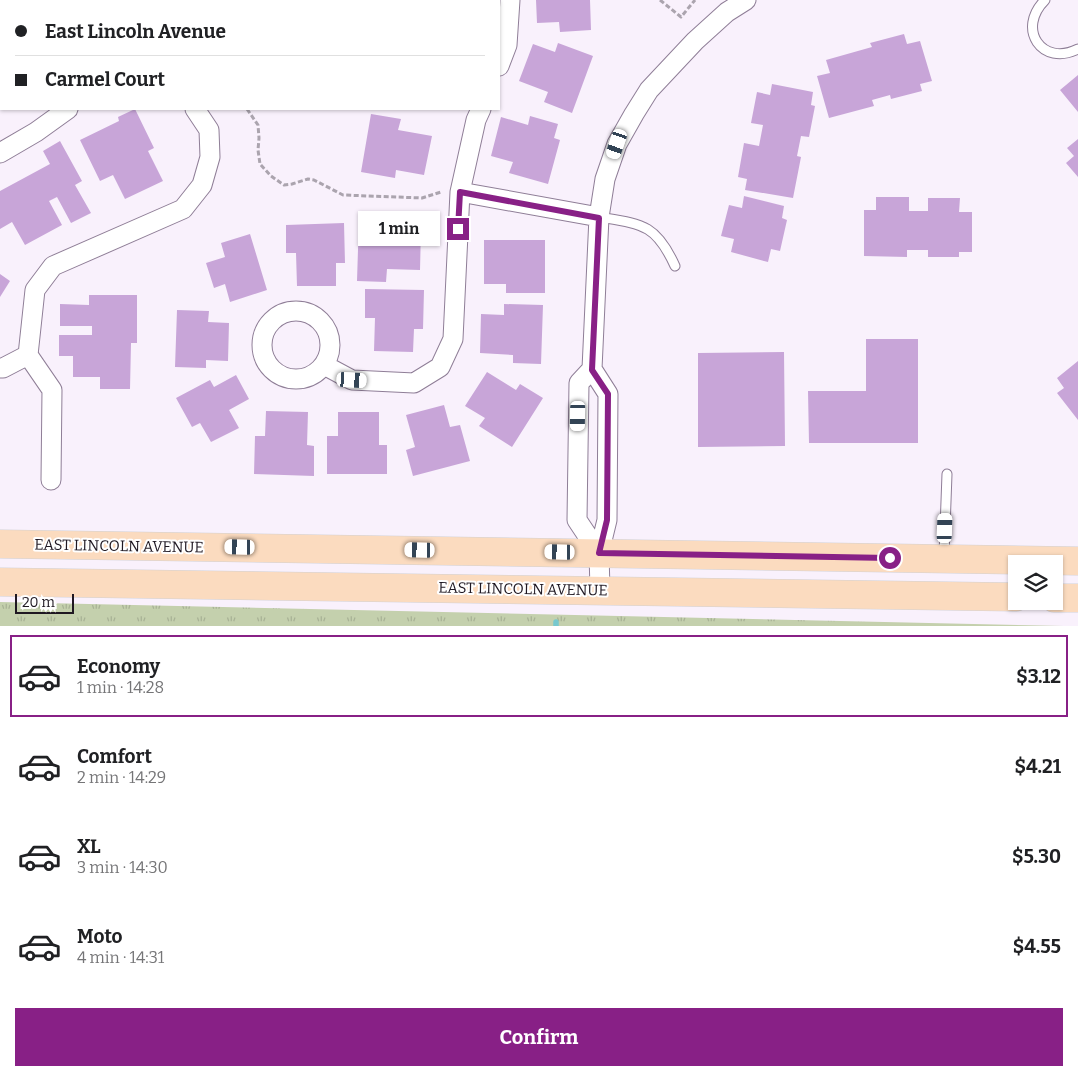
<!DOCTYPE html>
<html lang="en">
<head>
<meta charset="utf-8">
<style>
	:root { --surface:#fff; --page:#f2f2f2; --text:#202124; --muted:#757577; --line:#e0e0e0; --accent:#882086 }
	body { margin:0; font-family:Bitter,serif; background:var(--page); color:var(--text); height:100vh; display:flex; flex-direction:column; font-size:19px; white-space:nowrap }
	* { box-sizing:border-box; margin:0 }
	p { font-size:16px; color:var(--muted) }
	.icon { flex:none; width:28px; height:28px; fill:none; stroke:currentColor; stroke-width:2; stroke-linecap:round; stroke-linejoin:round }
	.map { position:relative; height:626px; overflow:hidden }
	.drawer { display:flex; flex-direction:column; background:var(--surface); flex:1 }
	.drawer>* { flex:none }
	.banner { position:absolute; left:0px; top:0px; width:500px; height:110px; box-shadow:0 1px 4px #0004; display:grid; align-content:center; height:110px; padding:0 15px; background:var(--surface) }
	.fabs { position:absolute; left:1008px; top:555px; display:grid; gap:10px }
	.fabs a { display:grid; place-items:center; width:55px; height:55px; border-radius:0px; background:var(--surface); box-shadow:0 1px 4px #0004; font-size:25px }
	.scale { position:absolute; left:15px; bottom:12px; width:59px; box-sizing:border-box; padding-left:5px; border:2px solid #1f1822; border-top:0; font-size:14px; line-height:18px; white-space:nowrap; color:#1f1822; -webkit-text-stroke:4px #fff; paint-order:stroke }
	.end { position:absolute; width:22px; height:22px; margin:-11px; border:6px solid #882086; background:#fff; box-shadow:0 0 0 2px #fff }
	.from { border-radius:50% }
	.bubble { position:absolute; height:35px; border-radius:0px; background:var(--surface); box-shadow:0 1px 4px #0004; font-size:16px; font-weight:700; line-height:35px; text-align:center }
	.car { position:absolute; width:15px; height:30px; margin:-15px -8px; border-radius:6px; box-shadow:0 0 4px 1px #0007; background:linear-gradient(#fff 24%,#345 0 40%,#fff 0 76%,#345 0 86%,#fff 0) }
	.banner b { display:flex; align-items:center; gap:18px; height:48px; font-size:19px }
	.banner b+b { border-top:1px solid var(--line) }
	.banner i { width:12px; height:12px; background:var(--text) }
	ul { padding:9px 0 0; list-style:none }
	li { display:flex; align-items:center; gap:15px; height:82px; margin:0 10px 8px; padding:0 5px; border:2px solid transparent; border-radius:0px }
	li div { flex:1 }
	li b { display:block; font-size:19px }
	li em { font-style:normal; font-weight:700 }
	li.selected { border-color:var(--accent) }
	li>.icon { width:45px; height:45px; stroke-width:1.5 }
	.action { display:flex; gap:10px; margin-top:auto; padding:10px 15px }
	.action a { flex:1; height:58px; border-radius:0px; background:var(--accent); color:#fff; font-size:20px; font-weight:700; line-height:58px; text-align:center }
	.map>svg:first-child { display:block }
	.grass { fill:url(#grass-tufts) }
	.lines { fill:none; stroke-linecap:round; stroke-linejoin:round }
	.stream { stroke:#76c8ce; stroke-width:5.5 }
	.building { fill:#c8a5d8 }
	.lane-casing { stroke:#8f7e97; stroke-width:11 }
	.street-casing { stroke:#8f7e97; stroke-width:21 }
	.primary-casing { stroke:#d2d1d3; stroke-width:29 }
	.path { stroke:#aba4ae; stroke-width:3; stroke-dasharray:5 2.5; stroke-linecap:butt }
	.lane { stroke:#fff; stroke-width:9 }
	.street { stroke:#fff; stroke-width:19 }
	.primary { stroke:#fbdbbf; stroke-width:28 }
	.route { stroke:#882086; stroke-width:6 }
	.labels { text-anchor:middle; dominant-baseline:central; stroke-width:4; stroke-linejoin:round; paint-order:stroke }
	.street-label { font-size:15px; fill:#1f1822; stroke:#fff }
</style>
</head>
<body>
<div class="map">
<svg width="1078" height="626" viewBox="0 0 1078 626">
	<defs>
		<pattern id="grass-tufts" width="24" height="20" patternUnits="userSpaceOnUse" patternTransform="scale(1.25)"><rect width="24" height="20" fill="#c4d0ad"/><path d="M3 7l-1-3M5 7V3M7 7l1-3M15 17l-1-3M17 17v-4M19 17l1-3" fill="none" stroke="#a8b295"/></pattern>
	</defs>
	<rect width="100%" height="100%" fill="#f9f1fc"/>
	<path class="grass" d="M 0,602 L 1064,626 L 0,626 Z"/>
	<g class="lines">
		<path class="stream" d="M 556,626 L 556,622"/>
	</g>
	<path class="building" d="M 536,0 L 590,0 L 591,30 L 560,32 L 559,22 L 537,23 Z
		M 904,34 L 907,44 L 920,41 L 932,81 L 920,84 L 922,91 L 891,99 L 890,95 L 872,100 L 874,106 L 829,118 L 817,76 L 830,73 L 826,60 L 872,47 L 870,43 Z
		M 558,43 L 593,56 L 572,113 L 544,102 L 548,92 L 519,81 L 533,44 L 555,52 Z
		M 1078,75 L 1078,112 L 1060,90 Z
		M 772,84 L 813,92 L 811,105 L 815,106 L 809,137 L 801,136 L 797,156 L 801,157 L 793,198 L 745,190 L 747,179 L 738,177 L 744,143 L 759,146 L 763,125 L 751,123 L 757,92 L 770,95 Z
		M 135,109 L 154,148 L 148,151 L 163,181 L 125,199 L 113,175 L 100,181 L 80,140 L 119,121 L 118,117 Z
		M 371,114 L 401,119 L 398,130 L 432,136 L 424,175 L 396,170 L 395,178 L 361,172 Z
		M 530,116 L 558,124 L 554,138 L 560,140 L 548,184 L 509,173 L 513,162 L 491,156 L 501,117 L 528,125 Z
		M 1078,139 L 1078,177 L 1066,163 L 1074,156 L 1067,148 Z
		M 60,141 L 82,181 L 75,185 L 91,213 L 71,223 L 57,197 L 49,201 L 62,225 L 25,245 L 12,222 L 0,229 L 0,191 L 50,164 L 43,151 Z
		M 744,196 L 784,206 L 782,218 L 787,220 L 780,251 L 771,249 L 768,262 L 731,252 L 734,239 L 721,236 L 729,205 L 742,208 Z
		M 876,197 L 909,197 L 909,211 L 928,211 L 928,198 L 960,198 L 959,212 L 972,212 L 972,252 L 959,252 L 959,257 L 928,257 L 928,250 L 907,250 L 907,257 L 864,256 L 864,210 L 876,210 Z
		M 359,218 L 399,219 L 399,229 L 421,229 L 420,270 L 387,269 L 386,282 L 357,281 Z
		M 344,223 L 345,263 L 336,263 L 336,286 L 297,286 L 296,253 L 286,253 L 286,225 Z
		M 250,234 L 267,290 L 230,302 L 225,284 L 214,288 L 206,263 L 225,257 L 221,243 Z
		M 484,240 L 545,240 L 545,293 L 506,293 L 506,284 L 484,284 Z
		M 0,274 L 10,281 L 0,297 Z
		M 365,289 L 424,290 L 423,329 L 414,329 L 413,352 L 374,351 L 375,318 L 365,318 Z
		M 89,295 L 137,295 L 137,343 L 131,343 L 130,389 L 100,389 L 100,377 L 73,377 L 73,356 L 59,356 L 59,335 L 92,335 L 92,326 L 60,326 L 60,304 L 89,305 Z
		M 504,304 L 543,305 L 541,364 L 513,363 L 513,355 L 480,353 L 481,314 L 504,315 Z
		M 177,310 L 209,311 L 208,322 L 229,323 L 228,361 L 206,360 L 206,368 L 175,367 Z
		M 866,339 L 918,339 L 918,443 L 809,443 L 808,391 L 866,391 Z
		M 784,352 L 785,446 L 698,447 L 698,353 Z
		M 1078,361 L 1078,420 L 1057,393 L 1064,388 L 1057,378 Z
		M 487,372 L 516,390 L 520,384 L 543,398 L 512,447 L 479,426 L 485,418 L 465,406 Z
		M 236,375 L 249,399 L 229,410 L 239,428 L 211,442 L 200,423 L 192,427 L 176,398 L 210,380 L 214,387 Z
		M 444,405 L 450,427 L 460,425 L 470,461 L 413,476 L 406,450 L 415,447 L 406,415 Z
		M 266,411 L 308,412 L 307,445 L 314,446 L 314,476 L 254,474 L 255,436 L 265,436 Z
		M 338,412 L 379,412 L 379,445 L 387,445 L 387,474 L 327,474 L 327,436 L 338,436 Z"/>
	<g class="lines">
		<g class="lane-casing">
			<path id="lane" d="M 1045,0 C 1016,29 1042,67 1078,49
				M 599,217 C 642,224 656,224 675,266
				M 944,556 L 947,474"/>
		</g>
		<g class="street-casing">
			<path id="street" d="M 174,1 L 176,0
				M 499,66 L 507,45 L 510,0
				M 0,153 L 36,132 L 68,109
				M 460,192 L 599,217
				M262 345a34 34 0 1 1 68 0a34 34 0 1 1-68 0Z
				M 28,355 L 35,290 L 53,266 L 183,209 L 202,185 L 210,157 L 209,130 L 195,109
				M 28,355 L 52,390 L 51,480
				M 324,365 L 352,380 L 414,383 L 440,367 L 453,339 L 460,192 L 476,120 L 481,109
				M 0,368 L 3,368 L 28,355
				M 592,369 L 579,383 L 577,520 L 599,553
				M 600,590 L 599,553 L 607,520 L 608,394 L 592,369 L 599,217 L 605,179 L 617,144 L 634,114 L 649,90 L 695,41 L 727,12 L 746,0"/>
		</g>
		<g class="primary-casing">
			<path id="primary" d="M 0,544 L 1078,561
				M 0,582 L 1016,597
				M 1054,598 L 1078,598"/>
		</g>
		<path class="path" d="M 660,0 L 681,17 L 695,0
			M 247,109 L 258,125 L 259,138 L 258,150 L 260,164 L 271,176 L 284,185 L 292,184 L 308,179 L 314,180 L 343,195 L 422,198 L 441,192"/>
		<use href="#lane" class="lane"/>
		<use href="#street" class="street"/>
		<use href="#primary" class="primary"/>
	</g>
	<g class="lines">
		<path class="route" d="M 458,229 L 460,192 L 599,218 L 592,370 L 608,394 L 607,520 L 599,553 L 890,558"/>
	</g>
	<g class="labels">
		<g class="street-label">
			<text transform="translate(119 546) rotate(1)">EAST LINCOLN AVENUE</text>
			<text transform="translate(523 589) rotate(1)">EAST LINCOLN AVENUE</text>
		</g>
	</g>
</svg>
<div class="fabs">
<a><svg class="icon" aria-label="layers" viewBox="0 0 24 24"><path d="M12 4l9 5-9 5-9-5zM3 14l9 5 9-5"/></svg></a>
</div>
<div class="scale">20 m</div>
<i class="end from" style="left:890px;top:558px"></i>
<i class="end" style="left:458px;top:229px"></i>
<div class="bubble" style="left:358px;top:211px;width:82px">1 min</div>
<i class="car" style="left:617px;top:144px;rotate:199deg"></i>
<i class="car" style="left:352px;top:380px;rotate:93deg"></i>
<i class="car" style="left:578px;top:416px;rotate:181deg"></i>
<i class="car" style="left:945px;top:528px;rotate:2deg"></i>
<i class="car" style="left:240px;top:547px;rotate:271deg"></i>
<i class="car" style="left:420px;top:550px;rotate:271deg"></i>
<i class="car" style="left:560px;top:552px;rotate:271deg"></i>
<div class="banner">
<b><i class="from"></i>East Lincoln Avenue</b>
<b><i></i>Carmel Court</b>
</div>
</div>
<section class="drawer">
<ul>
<li class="selected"><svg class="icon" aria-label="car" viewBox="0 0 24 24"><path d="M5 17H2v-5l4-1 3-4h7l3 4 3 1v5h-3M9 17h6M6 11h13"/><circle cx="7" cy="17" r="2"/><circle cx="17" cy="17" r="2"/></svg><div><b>Economy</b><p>1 min · 14:28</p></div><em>$3.12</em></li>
<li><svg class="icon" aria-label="car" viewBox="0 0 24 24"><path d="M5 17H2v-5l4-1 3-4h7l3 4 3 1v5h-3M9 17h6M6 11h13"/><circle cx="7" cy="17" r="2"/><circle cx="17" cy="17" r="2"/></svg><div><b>Comfort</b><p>2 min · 14:29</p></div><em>$4.21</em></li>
<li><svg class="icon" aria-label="car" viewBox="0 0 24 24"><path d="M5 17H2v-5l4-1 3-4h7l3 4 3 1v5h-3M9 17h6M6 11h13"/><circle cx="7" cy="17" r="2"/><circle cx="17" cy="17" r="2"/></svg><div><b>XL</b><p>3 min · 14:30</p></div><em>$5.30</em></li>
<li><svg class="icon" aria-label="car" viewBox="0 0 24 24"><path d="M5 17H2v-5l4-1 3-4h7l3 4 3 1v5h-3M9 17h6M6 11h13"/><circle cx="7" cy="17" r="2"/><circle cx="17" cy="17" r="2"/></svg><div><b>Moto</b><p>4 min · 14:31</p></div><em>$4.55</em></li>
</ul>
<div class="action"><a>Confirm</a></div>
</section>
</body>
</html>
